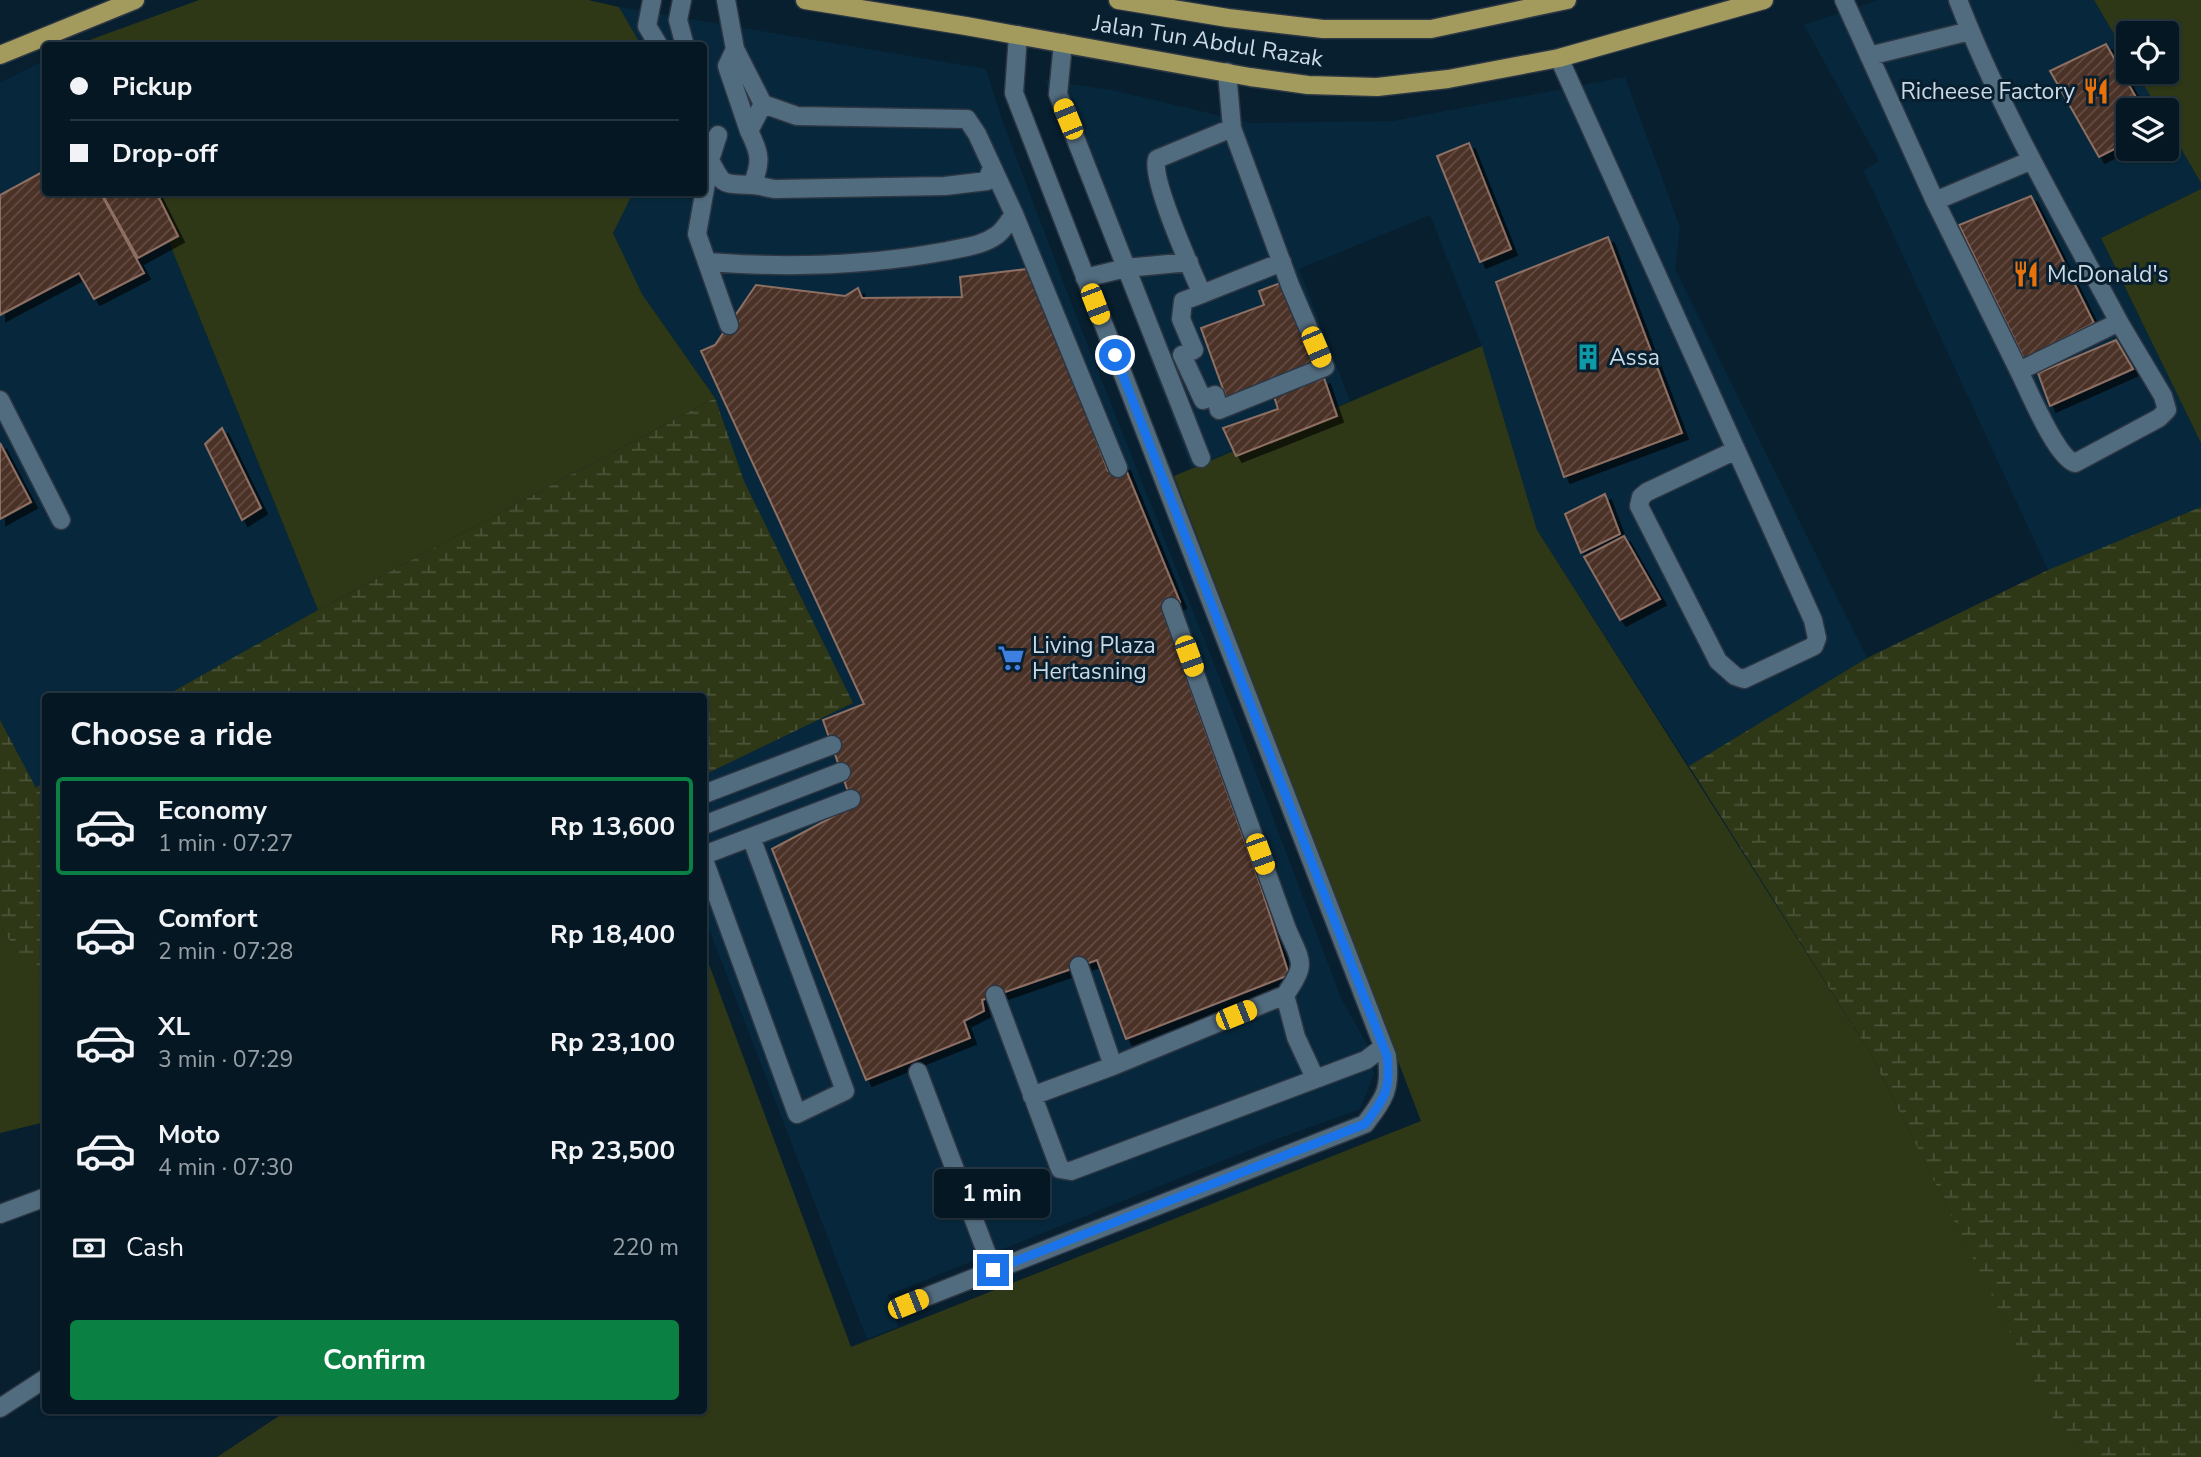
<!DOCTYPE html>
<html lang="en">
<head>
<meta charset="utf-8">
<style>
	:root { --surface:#051723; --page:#132430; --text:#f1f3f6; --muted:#979fa6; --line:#263641; --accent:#0b8043 }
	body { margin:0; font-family:"Nunito Sans",sans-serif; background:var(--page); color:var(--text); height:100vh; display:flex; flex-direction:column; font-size:26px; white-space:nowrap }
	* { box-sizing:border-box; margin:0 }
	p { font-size:23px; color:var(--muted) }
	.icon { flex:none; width:38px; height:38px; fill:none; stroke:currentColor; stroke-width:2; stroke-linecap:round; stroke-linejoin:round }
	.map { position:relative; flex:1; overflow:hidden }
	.sheet { position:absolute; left:42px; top:693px; width:665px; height:721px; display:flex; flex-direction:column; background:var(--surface); border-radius:7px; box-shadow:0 2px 5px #0004,0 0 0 2px var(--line) }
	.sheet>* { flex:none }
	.banner { position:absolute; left:42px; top:42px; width:665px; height:154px; border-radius:7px; box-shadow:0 2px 5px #0004,0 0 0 2px var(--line); display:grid; align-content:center; height:154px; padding:0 28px; background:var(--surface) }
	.buttons { position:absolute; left:2116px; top:21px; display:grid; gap:14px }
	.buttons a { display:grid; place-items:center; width:63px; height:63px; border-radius:7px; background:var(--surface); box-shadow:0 2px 5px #0004,0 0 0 2px var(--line); font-size:35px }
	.end { position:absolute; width:32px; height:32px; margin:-16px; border:9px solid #1a73e8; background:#fff; box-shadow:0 0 0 4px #fff }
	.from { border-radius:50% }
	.bubble { position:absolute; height:49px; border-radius:7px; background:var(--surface); box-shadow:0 2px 5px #0004,0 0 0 2px var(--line); font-size:23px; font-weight:700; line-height:49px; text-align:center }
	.car { position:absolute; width:21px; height:42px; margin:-21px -10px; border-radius:9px; box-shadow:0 0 5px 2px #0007; background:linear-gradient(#f5c518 24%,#345 0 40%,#f5c518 0 76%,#345 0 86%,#f5c518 0) }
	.banner b { display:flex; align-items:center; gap:24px; height:66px; font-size:26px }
	.banner b+b { border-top:2px solid var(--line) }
	.banner i { width:18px; height:18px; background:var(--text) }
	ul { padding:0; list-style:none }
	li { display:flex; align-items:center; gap:21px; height:98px; margin:0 14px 10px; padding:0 14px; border:4px solid transparent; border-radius:7px }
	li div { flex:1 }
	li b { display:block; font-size:26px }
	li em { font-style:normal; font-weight:700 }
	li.active { border-color:var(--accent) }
	li>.icon { width:63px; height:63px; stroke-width:1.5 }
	h2 { padding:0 28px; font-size:32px; line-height:84px }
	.pay { display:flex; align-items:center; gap:18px; height:77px; padding:0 28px; font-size:26px }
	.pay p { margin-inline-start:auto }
	.button { display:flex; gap:14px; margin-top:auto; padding:14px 28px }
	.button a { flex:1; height:80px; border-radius:7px; background:var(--accent); color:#fff; font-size:28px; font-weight:700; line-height:80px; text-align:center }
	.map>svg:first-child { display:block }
	.built { fill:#07283c }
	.grass { fill:#2e3817 }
	.wetland { fill:url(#wetland-marsh) }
	.building { fill:url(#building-hatch); stroke:#8e6f64; stroke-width:2; filter:url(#shadow) }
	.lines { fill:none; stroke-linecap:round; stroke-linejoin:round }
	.service-casing { stroke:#2d3643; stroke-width:21 }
	.minor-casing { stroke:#2d3643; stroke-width:21 }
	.primary-casing { stroke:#2d3643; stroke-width:21 }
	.service { stroke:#526c7f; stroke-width:18 }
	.minor { stroke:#526c7f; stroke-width:18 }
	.primary { stroke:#a39b5d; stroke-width:18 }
	.route { stroke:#1a73e8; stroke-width:9 }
	.labels { text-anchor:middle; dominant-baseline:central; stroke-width:6; stroke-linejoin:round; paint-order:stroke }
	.street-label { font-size:23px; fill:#cbd9e4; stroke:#071f2f }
	.poi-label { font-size:23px; fill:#cbd9e4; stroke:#071f2f; text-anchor:start }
</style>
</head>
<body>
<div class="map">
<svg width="2201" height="1457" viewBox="0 0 2201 1457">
	<defs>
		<pattern id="wetland-marsh" width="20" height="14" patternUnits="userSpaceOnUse" patternTransform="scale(1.75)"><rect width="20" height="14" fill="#2e3817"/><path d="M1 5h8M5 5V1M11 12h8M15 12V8" fill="none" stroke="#4b5439"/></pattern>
		<pattern id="building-hatch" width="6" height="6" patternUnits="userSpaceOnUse" patternTransform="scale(1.75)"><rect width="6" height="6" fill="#4b3026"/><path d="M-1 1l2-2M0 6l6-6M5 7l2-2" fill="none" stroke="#644d45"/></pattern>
		<filter id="shadow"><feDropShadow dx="6" dy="6" stdDeviation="0" flood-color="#0009"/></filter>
	</defs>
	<rect width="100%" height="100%" fill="#071f2f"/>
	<path class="built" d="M 1879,0 L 2094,0 L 2128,58 L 2128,72 L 2136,72 L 2159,110 L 2128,110 L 2128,149 L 2166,149 L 2167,124 L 2201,183 L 2201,189 L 2101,238 L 2201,443 L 2201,507 L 2048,570 L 1864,171 L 1879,161 L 1804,25 Z
		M 619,7 L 986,69 L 1002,120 L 1075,313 L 1235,717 L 1341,998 L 1368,1046 L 1374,1074 L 1360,1109 L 1277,1139 L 888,1295 L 898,1327 L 867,1339 L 704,916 L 704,775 L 853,703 L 744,481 L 715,398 L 642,294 L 613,233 L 633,193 L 704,192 L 704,46 L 641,45 Z
		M 45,60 L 46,192 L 143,193 L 169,242 L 318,610 L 165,696 L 46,696 L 45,780 L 36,788 L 0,720 L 0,83 Z
		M 1625,77 L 1680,227 L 1675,269 L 1867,658 L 1689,766 L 1537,530 L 1482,346 L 1430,215 L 1299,269 L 1350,401 L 1191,468 L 1045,80 L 1116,91 L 1250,123 L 1393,121 Z"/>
	<path class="grass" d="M 199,0 L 588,0 L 619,7 L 641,45 L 76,45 Z
		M 2094,0 L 2201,0 L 2201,183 L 2167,124 L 2166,110 L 2159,110 L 2136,72 L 2166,72 L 2166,33 L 2128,33 L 2128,58 Z
		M 2201,189 L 2201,443 L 2101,238 Z
		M 143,193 L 633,193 L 613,233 L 642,294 L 715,398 L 318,610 L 169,242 Z
		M 1482,346 L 1537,530 L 1869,1051 L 2057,1425 L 2086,1457 L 217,1457 L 282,1414 L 282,1411 L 704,1410 L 704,951 L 851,1347 L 1421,1121 L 1174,476 Z
		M 0,926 L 46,992 L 45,1122 L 0,1133 Z"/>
	<path class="wetland" d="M 715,398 L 744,481 L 853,703 L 704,775 L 704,696 L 165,696 L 318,610 Z
		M 2201,507 L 2201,1457 L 2086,1457 L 2057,1426 L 1869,1051 L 1689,766 L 1867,658 L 2048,570 Z
		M 0,720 L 36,788 L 45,780 L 45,992 L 0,926 Z"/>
	<path class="building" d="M 2106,44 L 2143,110 L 2128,110 L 2128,142 L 2099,157 L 2050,71 Z
		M 1469,143 L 1511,249 L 1480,262 L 1437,156 Z
		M 46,170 L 46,192 L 100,192 L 144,273 L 94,299 L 79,273 L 0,315 L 0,195 Z
		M 101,192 L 156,192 L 178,236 L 138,258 Z
		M 2031,196 L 2094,323 L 2024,359 L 1959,225 Z
		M 1608,237 L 1682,433 L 1564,477 L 1496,282 Z
		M 1035,268 L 1062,349 L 1108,471 L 1124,465 L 1180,602 L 1163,612 L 1261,887 L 1289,975 L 1126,1039 L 1097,960 L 982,1000 L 984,1011 L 964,1021 L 970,1038 L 866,1080 L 772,849 L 853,806 L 823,720 L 864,704 L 701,351 L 715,345 L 756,285 L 845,296 L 858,288 L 862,298 L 962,297 L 960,277 Z
		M 1283,282 L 1316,367 L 1227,400 L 1201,328 L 1264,305 L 1259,291 Z
		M 2116,340 L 2133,369 L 2050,406 L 2038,373 Z
		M 1324,378 L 1337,416 L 1236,456 L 1223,428 L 1278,409 L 1274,396 Z
		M 222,428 L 261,508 L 242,520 L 205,444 Z
		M 0,443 L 31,502 L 0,519 Z
		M 1605,494 L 1620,534 L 1581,553 L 1565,514 Z
		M 1624,536 L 1660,599 L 1620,620 L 1584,557 Z"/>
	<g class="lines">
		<g class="service-casing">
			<path id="service" d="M 652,0 L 647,26 L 659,46
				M 682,0 L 678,20 L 685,46
				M 726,0 L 735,49 L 763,104 L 797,116 L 967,119 L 977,134 L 1014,214 L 1118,468
				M 1844,0 L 1935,201 L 2019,371 L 2119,322 C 2063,217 2001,112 1958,0
				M 1063,43 L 1058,94 L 1201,458
				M 735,49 L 727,66 L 749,131
				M 1869,56 L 1970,31
				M 1559,58 L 1813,620 L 1817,638 L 1814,646 L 1744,679 L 1735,676 L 1718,661 L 1639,506 L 1641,497 L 1647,492 L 1736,450
				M 1227,72 L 1232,128 L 1290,285 L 1325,367 L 1219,410 L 1215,395 L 1203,400 L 1182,355 L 1194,350 L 1181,319 L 1183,301 L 1202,294 C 1192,271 1150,178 1157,159 L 1232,128
				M 718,135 L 710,160 C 724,188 723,183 751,185 C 759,185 767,188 775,189 L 945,186 L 987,181 L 992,167
				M 704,139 L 710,160 L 697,234 L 729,325
				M 752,185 C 762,162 760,153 749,131 L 763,104
				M 1935,201 L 2032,160
				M 707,262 C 786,268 868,266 947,251 C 964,247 982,246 997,235 C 1004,230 1009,221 1014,214
				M 1085,278 L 1126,268 L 1189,262
				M 1202,294 L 1282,262
				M 2019,371 C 2029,391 2056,457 2075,463 L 2159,418 L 2167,410 L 2163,396 L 2119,322
				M 1171,607 L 1287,929 C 1301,962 1308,963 1285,995 L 1296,1037 L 1315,1078
				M 704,794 L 832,745
				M 704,825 L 841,772
				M 704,855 L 851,799
				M 704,860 L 797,1114 L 845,1091 L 751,837
				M 1079,966 L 1113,1066 L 1285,995
				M 995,995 L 1060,1169 L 1071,1171 L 1366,1060 L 1383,1047
				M 918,1072 L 993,1270
				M 1032,1096 L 1113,1066
				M 908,1304 L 1365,1124 C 1385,1098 1391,1089 1387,1056 L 1014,93 L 1018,35"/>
		</g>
		<g class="minor-casing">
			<path id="minor" d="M 0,400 L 61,520
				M 0,1214 L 46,1197
				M 0,1408 L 46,1378"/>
		</g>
		<g class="primary-casing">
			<path id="primary" d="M 805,0 L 966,26 L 1250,77 L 1308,85 L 1377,87 L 1448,79 L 1559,58 L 1764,0
				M 1118,0 L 1228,18 L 1323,29 L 1431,29 L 1567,0
				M 0,55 L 135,0"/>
		</g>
		<use href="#service" class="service"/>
		<use href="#minor" class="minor"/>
		<use href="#primary" class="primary"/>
	</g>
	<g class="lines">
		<path class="route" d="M 993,1270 L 1365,1124 C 1385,1098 1391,1089 1387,1056 L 1115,355"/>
	</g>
	<defs>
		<g id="restaurant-bare" transform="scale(2.1)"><path d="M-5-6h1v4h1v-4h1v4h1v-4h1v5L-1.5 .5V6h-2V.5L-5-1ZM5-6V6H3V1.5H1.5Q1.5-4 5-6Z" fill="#e8710a" stroke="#071f2f" stroke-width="2.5" paint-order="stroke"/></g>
		<g id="building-bare" transform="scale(2.1)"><path d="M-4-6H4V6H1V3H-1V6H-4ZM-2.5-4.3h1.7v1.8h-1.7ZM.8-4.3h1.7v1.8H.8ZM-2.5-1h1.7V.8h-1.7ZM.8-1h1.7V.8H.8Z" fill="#0f9aa8" stroke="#071f2f" stroke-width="2.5" paint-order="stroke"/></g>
		<g id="supermarket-bare" transform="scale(2.1)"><path d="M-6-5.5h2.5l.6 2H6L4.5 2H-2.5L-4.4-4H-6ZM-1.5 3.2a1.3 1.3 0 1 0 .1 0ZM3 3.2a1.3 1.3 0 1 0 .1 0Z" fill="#3f7fe0" stroke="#071f2f" stroke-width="2.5" paint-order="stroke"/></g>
	</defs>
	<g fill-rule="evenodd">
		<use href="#restaurant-bare" x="2096" y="91"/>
		<use href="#restaurant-bare" x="2026" y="274"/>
		<use href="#building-bare" x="1588" y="357"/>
		<use href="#supermarket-bare" x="1011" y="658"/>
	</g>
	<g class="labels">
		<g class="street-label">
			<text transform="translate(1208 41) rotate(9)">Jalan Tun Abdul Razak</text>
		</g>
		<g class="poi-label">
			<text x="2075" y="91" text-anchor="end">Richeese Factory</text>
			<text x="2047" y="274">McDonald's</text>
			<text x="1609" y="357">Assa</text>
			<text x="1032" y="645">Living Plaza<tspan x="1032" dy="26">Hertasning</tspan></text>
		</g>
	</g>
</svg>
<div class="buttons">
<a><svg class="icon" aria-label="locate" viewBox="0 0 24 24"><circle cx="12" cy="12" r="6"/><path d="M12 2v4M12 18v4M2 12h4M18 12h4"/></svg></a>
<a><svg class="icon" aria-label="layers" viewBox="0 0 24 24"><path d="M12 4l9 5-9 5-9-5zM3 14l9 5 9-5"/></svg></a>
</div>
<i class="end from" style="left:1115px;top:355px"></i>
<i class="end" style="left:993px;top:1270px"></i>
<div class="bubble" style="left:934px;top:1169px;width:116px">1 min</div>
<i class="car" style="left:1068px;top:119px;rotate:338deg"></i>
<i class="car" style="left:1095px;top:304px;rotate:159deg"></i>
<i class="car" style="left:1316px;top:347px;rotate:157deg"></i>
<i class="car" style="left:1189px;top:656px;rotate:160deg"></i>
<i class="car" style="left:1260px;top:854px;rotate:160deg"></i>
<i class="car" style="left:1236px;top:1015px;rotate:68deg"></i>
<i class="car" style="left:908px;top:1304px;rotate:68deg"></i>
<div class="banner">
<b><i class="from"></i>Pickup</b>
<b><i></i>Drop-off</b>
</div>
<section class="sheet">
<h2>Choose a ride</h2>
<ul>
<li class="active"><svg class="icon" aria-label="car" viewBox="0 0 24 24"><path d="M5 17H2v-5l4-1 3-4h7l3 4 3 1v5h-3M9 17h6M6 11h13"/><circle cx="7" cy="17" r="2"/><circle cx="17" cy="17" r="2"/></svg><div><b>Economy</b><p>1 min · 07:27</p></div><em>Rp 13,600</em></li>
<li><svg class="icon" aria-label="car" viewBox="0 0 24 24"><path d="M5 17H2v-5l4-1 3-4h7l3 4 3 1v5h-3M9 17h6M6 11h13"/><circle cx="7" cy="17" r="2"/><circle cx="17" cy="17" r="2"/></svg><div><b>Comfort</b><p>2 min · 07:28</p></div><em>Rp 18,400</em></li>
<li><svg class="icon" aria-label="car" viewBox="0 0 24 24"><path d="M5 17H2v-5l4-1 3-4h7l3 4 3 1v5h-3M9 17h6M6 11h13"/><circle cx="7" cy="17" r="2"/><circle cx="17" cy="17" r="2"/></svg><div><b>XL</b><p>3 min · 07:29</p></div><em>Rp 23,100</em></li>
<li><svg class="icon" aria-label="car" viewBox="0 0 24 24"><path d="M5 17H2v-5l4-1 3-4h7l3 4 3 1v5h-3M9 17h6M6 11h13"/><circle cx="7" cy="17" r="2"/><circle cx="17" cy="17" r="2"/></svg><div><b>Moto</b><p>4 min · 07:30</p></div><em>Rp 23,500</em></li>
</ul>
<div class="pay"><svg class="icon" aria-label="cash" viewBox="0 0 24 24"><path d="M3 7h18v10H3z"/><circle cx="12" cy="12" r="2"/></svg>Cash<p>220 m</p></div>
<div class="button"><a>Confirm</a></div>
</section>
</div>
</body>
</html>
